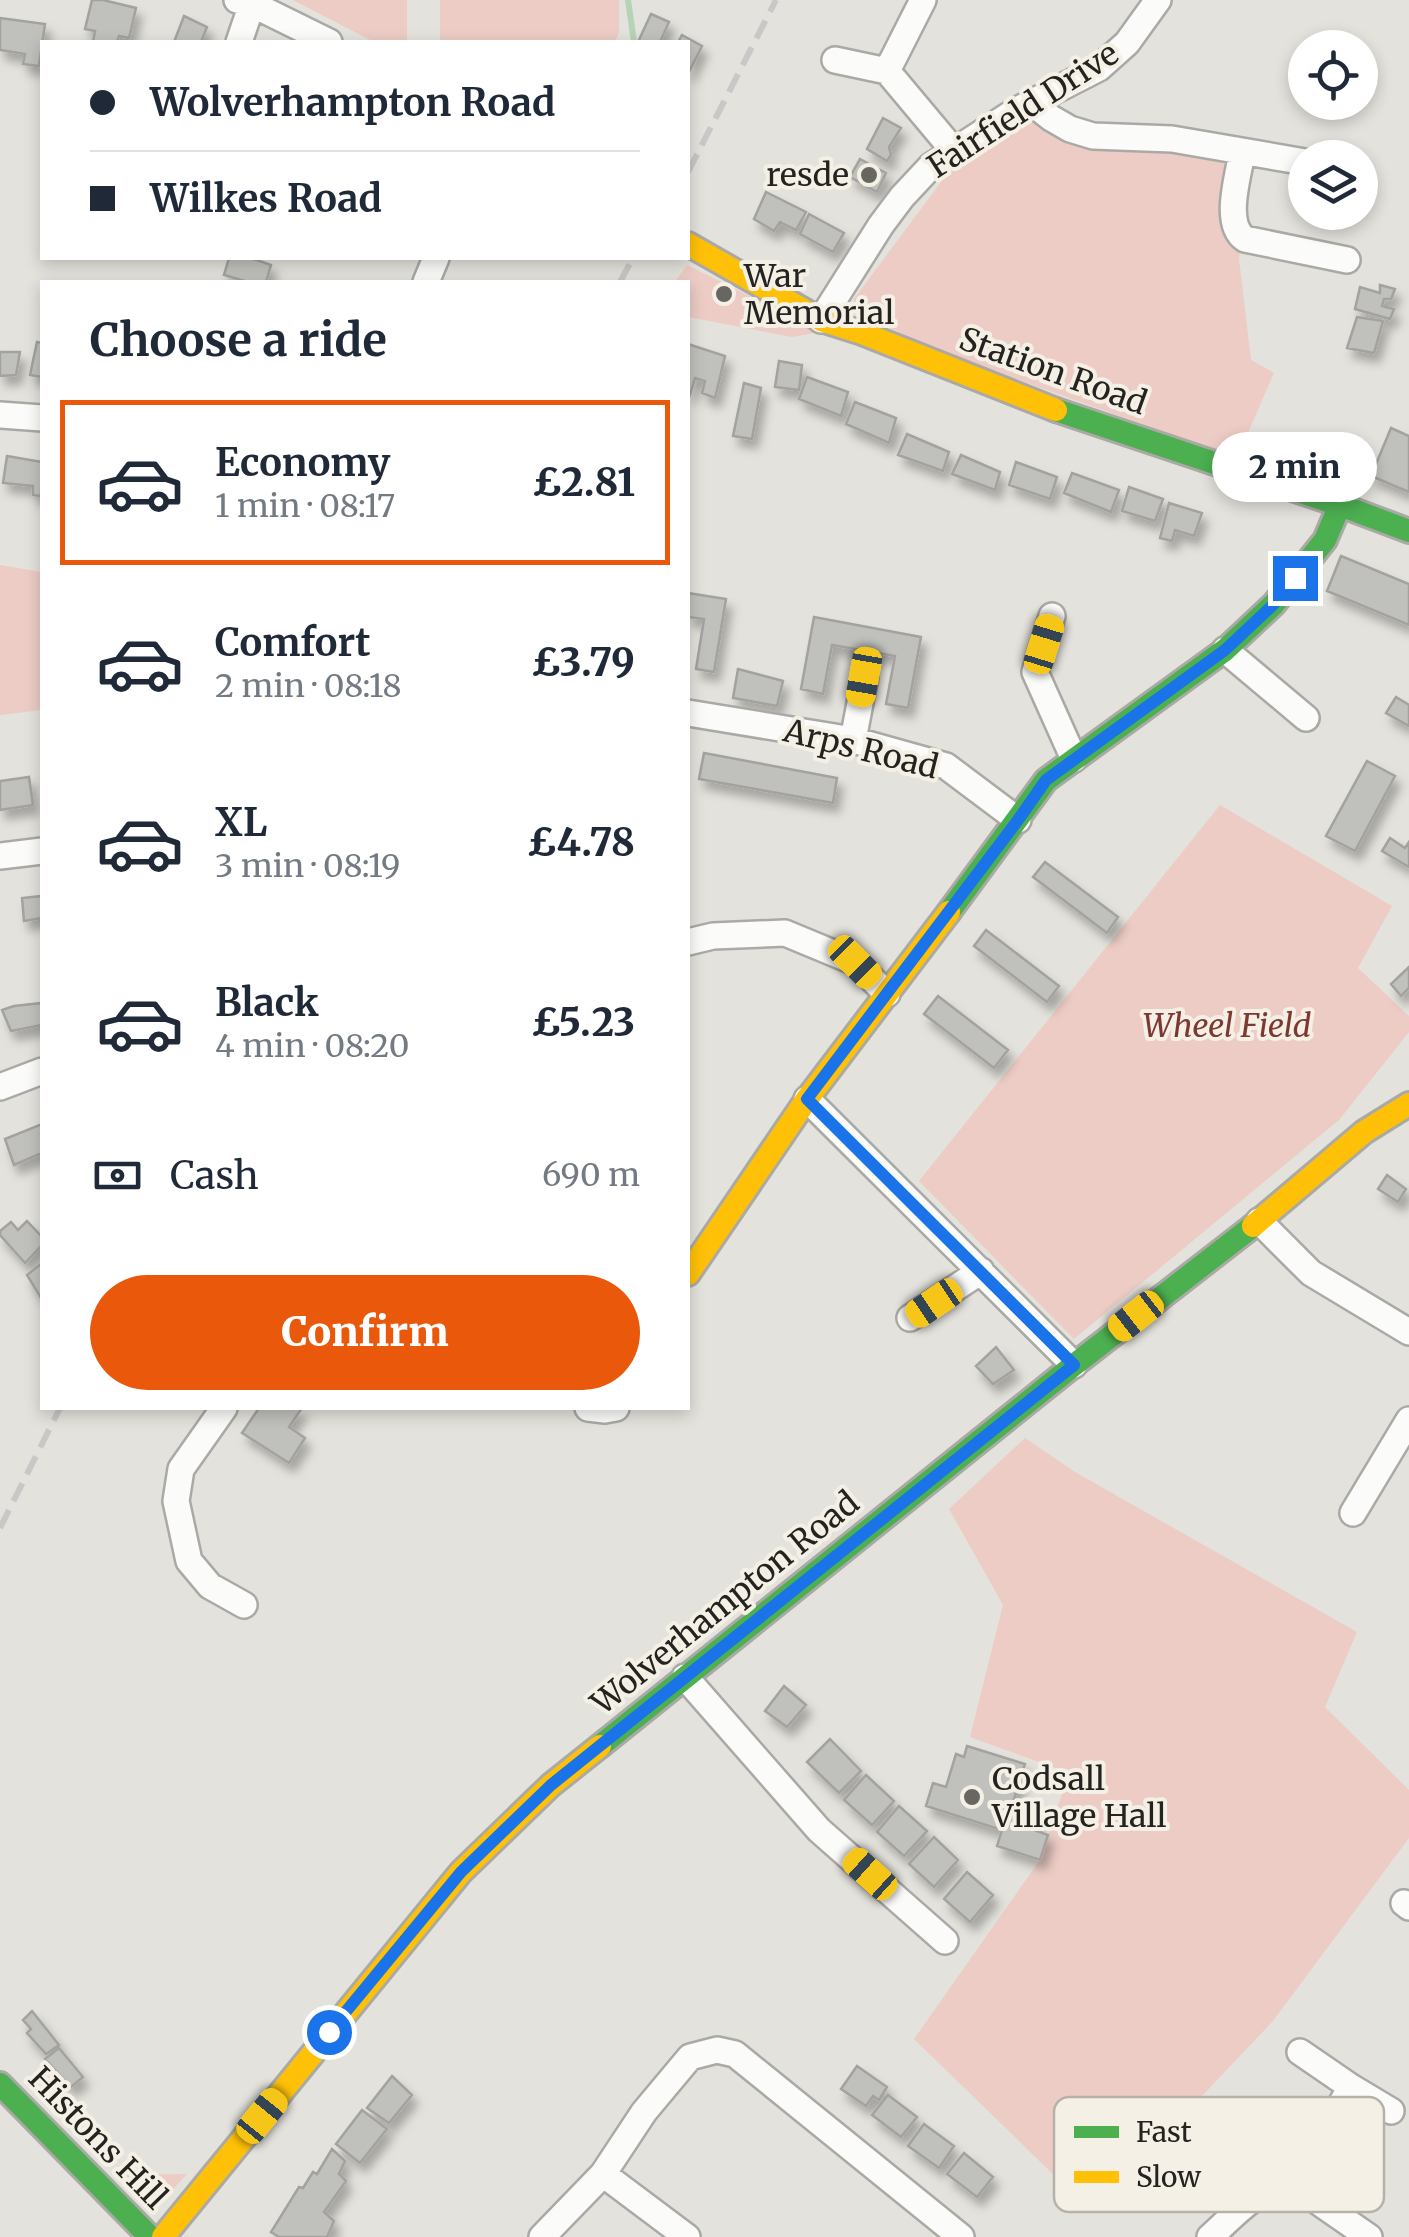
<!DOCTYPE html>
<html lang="en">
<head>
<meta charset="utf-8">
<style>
	:root { --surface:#fff; --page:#f2f2f3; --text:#1f2937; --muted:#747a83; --line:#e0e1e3; --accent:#ea580c }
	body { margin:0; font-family:Merriweather,serif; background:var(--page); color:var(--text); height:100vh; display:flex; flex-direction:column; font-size:38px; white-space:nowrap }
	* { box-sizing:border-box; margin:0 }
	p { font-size:32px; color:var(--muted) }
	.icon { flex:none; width:55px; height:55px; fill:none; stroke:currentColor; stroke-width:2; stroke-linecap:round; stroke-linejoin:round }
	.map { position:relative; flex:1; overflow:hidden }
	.drawer { position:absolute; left:40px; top:280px; width:650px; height:1130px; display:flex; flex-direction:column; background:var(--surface); border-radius:0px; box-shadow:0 5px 15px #0003 }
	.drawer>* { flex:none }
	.top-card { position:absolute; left:40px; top:40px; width:650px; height:220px; border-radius:0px; box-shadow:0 5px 15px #0003; display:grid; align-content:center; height:220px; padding:0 50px; background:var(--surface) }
	.buttons { position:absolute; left:1288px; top:30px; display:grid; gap:20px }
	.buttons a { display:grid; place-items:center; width:90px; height:90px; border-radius:50%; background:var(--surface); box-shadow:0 5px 15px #0003; font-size:50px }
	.end { position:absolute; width:45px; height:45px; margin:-22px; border:12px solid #1a73e8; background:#fff; box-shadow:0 0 0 5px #fff }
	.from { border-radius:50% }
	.bubble { position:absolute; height:70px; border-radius:35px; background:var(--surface); box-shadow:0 5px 15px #0003; font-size:32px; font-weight:800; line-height:70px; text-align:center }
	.car { position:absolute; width:30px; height:60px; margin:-30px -15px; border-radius:12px; box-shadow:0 0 8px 2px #0007; background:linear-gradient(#f5c518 24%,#345 0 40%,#f5c518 0 76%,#345 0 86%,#f5c518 0) }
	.top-card b { display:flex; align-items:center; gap:35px; height:95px; font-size:38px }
	.top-card b+b { border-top:2px solid var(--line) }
	.top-card i { width:25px; height:25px; background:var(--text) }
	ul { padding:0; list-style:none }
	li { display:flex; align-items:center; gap:30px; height:165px; margin:0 20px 15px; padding:0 30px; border:5px solid transparent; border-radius:0px }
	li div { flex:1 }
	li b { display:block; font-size:38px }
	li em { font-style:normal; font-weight:800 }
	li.on { border-color:var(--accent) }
	li>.icon { width:90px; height:90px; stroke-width:1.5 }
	h2 { padding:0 50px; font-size:45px; line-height:120px }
	.pay { display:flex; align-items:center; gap:25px; height:110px; padding:0 50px; font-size:38px }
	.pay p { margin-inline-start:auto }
	.action { display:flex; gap:20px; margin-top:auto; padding:20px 50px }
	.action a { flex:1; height:115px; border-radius:60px; background:var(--accent); color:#fff; font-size:40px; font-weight:800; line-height:115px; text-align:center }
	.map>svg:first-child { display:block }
	.green { fill:#ecccc5 }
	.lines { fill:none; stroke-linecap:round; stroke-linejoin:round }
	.stream { stroke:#b6d3b8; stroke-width:6 }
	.building { fill:#c0c0bc; stroke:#a3a29e; stroke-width:2.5; filter:url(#shadow) }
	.street-casing { stroke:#aba9a5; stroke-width:30 }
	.fast-casing { stroke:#aba9a5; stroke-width:28 }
	.slow-casing { stroke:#aba9a5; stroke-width:28 }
	.street { stroke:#fbfbfa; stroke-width:25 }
	.fast { stroke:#4caf50; stroke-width:22 }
	.slow { stroke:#ffc107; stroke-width:22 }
	.rail { stroke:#c9c8c7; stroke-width:6; stroke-dasharray:20 10; stroke-linecap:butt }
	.route { stroke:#1a73e8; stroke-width:12 }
	.poi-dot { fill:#676661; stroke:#f4f0e6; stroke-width:4 }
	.labels { text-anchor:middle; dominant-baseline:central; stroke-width:8; stroke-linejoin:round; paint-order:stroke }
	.street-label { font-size:32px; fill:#24231f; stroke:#f4f0e6 }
	.poi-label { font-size:32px; fill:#24231f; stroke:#f4f0e6; text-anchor:start }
	.park-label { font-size:32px; font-style:italic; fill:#7d3832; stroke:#f4f0e6 }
	.key { fill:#f4f0e6; stroke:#b6b2aa; stroke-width:2.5 }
	.key-label { font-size:28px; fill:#24231f }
</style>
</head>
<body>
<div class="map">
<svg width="1409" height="2237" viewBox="0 0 1409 2237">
	<defs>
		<filter id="shadow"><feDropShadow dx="5.5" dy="9" stdDeviation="5" flood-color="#0004"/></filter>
	</defs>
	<rect width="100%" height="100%" fill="#e4e2dc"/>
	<path class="green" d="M 293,0 L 407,0 L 407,42 L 374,42 Z
		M 440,0 L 619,0 L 619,32 L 615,42 L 440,42 Z
		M 1036,113 L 1235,164 L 1240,246 L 1239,259 L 1251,360 L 1274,373 L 1237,458 L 943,353 L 856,312 L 854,299 L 958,159 Z
		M 687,265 L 806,324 L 814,333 L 792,337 L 688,317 L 688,282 L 675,282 Z
		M 0,565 L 42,572 L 42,710 L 0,715 Z
		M 1220,805 L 1392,906 L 1358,968 L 1409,1016 L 1409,1032 L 1339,1120 L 1074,1339 L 919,1181 Z
		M 1025,1438 L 1075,1472 L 1357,1632 L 1325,1707 L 1409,1790 L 1409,1838 L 1273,2021 L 1092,2212 L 914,2039 L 1040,1860 L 1069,1773 L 970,1737 L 1003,1605 L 949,1509 Z
		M 187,2174 L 161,2202 L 151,2201 L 119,2175 Z"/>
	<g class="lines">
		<path class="stream" d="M 628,0 L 634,42"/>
	</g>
	<path class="building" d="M 92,0 L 103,0 L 136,8 L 129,38 L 119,36 L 117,42 L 93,42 L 95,31 L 85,29 Z
		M 651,14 L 669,22 L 660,42 L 638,42 Z
		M 184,16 L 207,27 L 201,42 L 174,42 Z
		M 0,18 L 45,24 L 39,66 L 23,64 L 25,54 L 0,50 Z
		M 682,35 L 702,46 L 688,74 L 688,42 L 678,42 Z
		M 883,118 L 901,128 L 889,147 L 891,155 L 887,161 L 867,149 Z
		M 860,159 L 886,173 L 877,192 L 850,177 Z
		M 766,192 L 806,212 L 796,230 L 780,222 L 774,231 L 754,219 Z
		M 809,214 L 844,233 L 833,252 L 800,234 Z
		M 229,258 L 251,258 L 271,265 L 266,282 L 248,282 L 224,275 Z
		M 1380,285 L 1395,289 L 1391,299 L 1384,299 L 1382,306 L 1394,309 L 1390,319 L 1355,309 L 1360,287 L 1380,293 Z
		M 1357,317 L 1383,321 L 1374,353 L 1347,348 Z
		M 37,342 L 42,343 L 42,377 L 30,375 Z
		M 688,344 L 725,356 L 715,398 L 702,393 L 705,381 L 695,378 L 690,395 L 688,394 Z
		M 0,352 L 20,352 L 16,375 L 0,376 Z
		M 779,361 L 802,365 L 799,390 L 775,387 Z
		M 807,377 L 848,392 L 841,416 L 799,399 Z
		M 744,383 L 761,388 L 752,439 L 733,436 Z
		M 855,402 L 896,418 L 889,443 L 846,424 Z
		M 1391,428 L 1409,436 L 1409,492 L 1371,476 Z
		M 907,434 L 949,452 L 943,471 L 898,455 Z
		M 1266,440 L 1306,452 L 1302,469 L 1278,461 L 1274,471 L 1258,467 Z
		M 961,455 L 1000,472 L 995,490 L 952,474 Z
		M 7,456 L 42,462 L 41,496 L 33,495 L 33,486 L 3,483 Z
		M 1016,462 L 1057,477 L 1050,499 L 1009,485 Z
		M 1072,473 L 1119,490 L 1111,512 L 1064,493 Z
		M 1129,487 L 1163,499 L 1155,521 L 1122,511 Z
		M 1169,503 L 1202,513 L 1194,536 L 1175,530 L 1172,541 L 1160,538 Z
		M 1341,556 L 1409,584 L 1409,625 L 1327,591 Z
		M 688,593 L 726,599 L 714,672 L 696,669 L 704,619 L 688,617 Z
		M 814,617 L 921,637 L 908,708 L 886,704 L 895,656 L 832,645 L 823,694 L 801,689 Z
		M 738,669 L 783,681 L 777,706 L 733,698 Z
		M 1396,697 L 1409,705 L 1409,726 L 1386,713 Z
		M 704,753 L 837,778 L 833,803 L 699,779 Z
		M 1367,761 L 1395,776 L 1355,851 L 1326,836 Z
		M 29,777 L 33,805 L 0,810 L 0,781 Z
		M 1390,838 L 1405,848 L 1409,842 L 1409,867 L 1382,851 Z
		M 1045,862 L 1118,917 L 1107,933 L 1033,877 Z
		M 42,896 L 42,918 L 24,921 L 22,898 Z
		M 986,930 L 1059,986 L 1047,1002 L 974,946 Z
		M 1409,967 L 1409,988 L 1401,996 L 1391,984 Z
		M 938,996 L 1008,1050 L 994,1068 L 924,1014 Z
		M 42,1003 L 42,1025 L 11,1031 L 2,1010 L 14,1006 Z
		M 42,1124 L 42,1153 L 14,1165 L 5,1139 Z
		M 1387,1175 L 1406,1189 L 1398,1202 L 1378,1189 Z
		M 27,1221 L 42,1237 L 42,1245 L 25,1263 L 0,1235 L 0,1231 L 11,1222 L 18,1230 Z
		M 42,1263 L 42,1296 L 41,1298 L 27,1275 Z
		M 996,1347 L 1014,1370 L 993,1384 L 976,1366 Z
		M 259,1408 L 302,1408 L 289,1427 L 305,1438 L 289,1463 L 242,1433 Z
		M 784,1686 L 806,1705 L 787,1727 L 765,1711 Z
		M 830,1739 L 861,1771 L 839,1793 L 807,1762 Z
		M 967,1746 L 1025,1764 L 1011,1809 L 1038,1817 L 1034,1830 L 1048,1835 L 1040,1860 L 997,1846 L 1002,1830 L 926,1806 L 933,1783 L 946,1787 L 956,1754 L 964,1757 Z
		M 866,1775 L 894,1801 L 872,1825 L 844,1800 Z
		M 899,1806 L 927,1831 L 904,1856 L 877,1832 Z
		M 934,1837 L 958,1860 L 934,1887 L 909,1864 Z
		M 967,1872 L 993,1895 L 970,1922 L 944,1899 Z
		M 32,2011 L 59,2045 L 46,2054 L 27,2033 L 31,2029 L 23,2020 Z
		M 59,2048 L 83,2077 L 71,2087 L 45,2059 Z
		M 857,2066 L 887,2087 L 879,2100 L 873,2096 L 866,2106 L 841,2089 Z
		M 392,2076 L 412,2095 L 389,2123 L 367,2108 Z
		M 888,2095 L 917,2117 L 901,2137 L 872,2115 Z
		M 362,2110 L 387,2129 L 360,2163 L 336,2144 Z
		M 924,2124 L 954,2146 L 939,2168 L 908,2146 Z
		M 332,2149 L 345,2161 L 339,2174 L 346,2181 L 324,2212 L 334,2221 L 327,2237 L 279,2237 L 271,2232 L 299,2187 L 303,2188 L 313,2172 L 317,2174 Z
		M 964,2153 L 993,2177 L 977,2197 L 947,2174 Z"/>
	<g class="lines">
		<g class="street-casing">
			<path id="street" d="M 237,0 L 252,4 L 329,42
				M 923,0 L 887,71 L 954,151
				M 239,42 L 252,4
				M 835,60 L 887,71
				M 1032,103 L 1051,118 L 1070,129 L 1093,136 L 1172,139 L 1305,162
				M 1242,153 C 1238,177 1223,224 1245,239 L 1347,260
				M 426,282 L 436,258
				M 821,320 L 881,225 L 902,197 L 931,166 L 1017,110 L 1099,68 L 1127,43 L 1158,0
				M 0,415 L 42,418
				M 1052,616 L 1035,672 L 1074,759
				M 1225,650 L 1306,718
				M 688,713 L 853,740 L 946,766 L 1018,820
				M 853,740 L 865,677
				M 0,856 L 42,851
				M 688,942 L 713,936 L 785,933 L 855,962 L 887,994
				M 0,1087 L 42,1071
				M 807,1099 L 1074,1365
				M 1259,1221 L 1311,1273 L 1409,1332
				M 910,1318 L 981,1271
				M 224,1408 L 181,1469 L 176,1501 L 189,1561 L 210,1586 L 244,1605
				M 588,1408 L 605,1410 L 616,1408
				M 1353,1513 L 1409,1420
				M 685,1677 L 819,1830 L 945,1941
				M 1404,1903 L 1409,1907
				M 1300,2052 L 1351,2087
				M 603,2174 L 687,2237
				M 1294,2185 L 1351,2087 L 1391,2111
				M 542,2237 L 603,2174 L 644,2112 L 690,2057 L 717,2050 L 735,2054 L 961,2237
				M 1210,2237 C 1234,2216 1259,2184 1294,2185 L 1369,2237"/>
		</g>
		<g class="fast-casing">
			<path id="fast" d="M 1056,410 L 1340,505 L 1409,531
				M 949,912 L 1046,780 L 1225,650 L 1274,604 L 1325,540 L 1340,505
				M 600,1746 L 1074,1365 L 1253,1226
				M 0,2084 L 150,2237"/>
		</g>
		<g class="slow-casing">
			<path id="slow" d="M 688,244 L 821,320 L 862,333 L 1056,410
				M 1253,1226 L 1364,1132 L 1409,1104
				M 688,1274 L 807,1099 L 949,912
				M 163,2237 L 461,1872 L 551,1785 L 600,1746"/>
		</g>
		<use href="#street" class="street"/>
		<use href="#fast" class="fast"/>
		<use href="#slow" class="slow"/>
		<path class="rail" d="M 688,172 L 776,0
			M 620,282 L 633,258
			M 0,1528 L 60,1408"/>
	</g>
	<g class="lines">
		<path class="route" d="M 329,2032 L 461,1872 L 551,1785 L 1074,1365 L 807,1099 L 1018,820 L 1046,780 L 1225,650 L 1274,604 L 1295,578"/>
	</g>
	<g class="poi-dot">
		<circle cx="869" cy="175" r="10"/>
		<circle cx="724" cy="294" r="10"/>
		<circle cx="972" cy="1797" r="10"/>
	</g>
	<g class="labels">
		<g class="street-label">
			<text transform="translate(1023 110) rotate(-33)">Fairfield Drive</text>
			<text transform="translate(1053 371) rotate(20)">Station Road</text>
			<text transform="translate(861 749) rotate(14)">Arps Road</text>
			<text transform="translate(725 1603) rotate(-39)">Wolverhampton Road</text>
			<text transform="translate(98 2138) rotate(46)">Histons Hill</text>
		</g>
		<g class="poi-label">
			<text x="849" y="175" text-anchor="end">resde</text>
			<text x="744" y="276">War<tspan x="744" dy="37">Memorial</tspan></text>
			<text x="992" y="1779">Codsall<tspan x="992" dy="37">Village Hall</tspan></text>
		</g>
		<g class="park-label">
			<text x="1227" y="1026">Wheel Field</text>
		</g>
	</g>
	<rect x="1054" y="2097" width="330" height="115" rx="15" class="key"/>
	<rect x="1074" y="2126" width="45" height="12" fill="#4caf50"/>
	<rect x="1074" y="2171" width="45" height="12" fill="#ffc107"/>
	<g class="key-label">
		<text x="1136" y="2142">Fast</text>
		<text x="1136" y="2187">Slow</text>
	</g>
</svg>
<div class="buttons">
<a><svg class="icon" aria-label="locate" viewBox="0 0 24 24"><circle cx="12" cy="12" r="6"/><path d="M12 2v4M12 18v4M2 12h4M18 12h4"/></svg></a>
<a><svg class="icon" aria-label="layers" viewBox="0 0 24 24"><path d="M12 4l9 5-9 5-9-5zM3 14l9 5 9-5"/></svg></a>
</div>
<i class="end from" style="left:329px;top:2032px"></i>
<i class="end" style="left:1295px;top:578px"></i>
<div class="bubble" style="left:1212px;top:432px;width:165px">2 min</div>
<i class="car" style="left:1044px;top:644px;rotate:17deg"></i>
<i class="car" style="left:864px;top:677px;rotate:190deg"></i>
<i class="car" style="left:855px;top:962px;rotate:135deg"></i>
<i class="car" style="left:934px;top:1303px;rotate:236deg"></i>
<i class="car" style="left:1136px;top:1316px;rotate:232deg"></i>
<i class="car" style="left:870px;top:1874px;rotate:312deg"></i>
<i class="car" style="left:262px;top:2116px;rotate:39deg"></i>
<div class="top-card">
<b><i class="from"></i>Wolverhampton Road</b>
<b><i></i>Wilkes Road</b>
</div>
<section class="drawer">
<h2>Choose a ride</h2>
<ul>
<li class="on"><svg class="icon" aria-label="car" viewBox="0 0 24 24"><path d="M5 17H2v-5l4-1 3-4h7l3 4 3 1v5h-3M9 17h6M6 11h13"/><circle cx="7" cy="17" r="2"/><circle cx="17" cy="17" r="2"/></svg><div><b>Economy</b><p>1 min · 08:17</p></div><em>£2.81</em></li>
<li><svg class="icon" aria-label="car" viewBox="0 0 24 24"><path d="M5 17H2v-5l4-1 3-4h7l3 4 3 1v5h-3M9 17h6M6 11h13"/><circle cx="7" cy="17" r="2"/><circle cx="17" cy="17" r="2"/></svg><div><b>Comfort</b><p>2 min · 08:18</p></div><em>£3.79</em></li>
<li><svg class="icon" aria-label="car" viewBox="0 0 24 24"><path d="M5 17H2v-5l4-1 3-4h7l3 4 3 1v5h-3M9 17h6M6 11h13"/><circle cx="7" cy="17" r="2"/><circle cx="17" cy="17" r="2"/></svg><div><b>XL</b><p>3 min · 08:19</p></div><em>£4.78</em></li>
<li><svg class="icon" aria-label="car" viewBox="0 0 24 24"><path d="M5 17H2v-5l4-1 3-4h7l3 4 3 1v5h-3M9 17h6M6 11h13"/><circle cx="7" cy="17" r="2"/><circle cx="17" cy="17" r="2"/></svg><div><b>Black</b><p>4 min · 08:20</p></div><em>£5.23</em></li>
</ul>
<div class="pay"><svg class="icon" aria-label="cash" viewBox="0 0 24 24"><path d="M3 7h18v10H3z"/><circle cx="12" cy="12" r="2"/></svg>Cash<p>690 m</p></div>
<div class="action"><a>Confirm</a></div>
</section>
</div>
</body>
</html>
